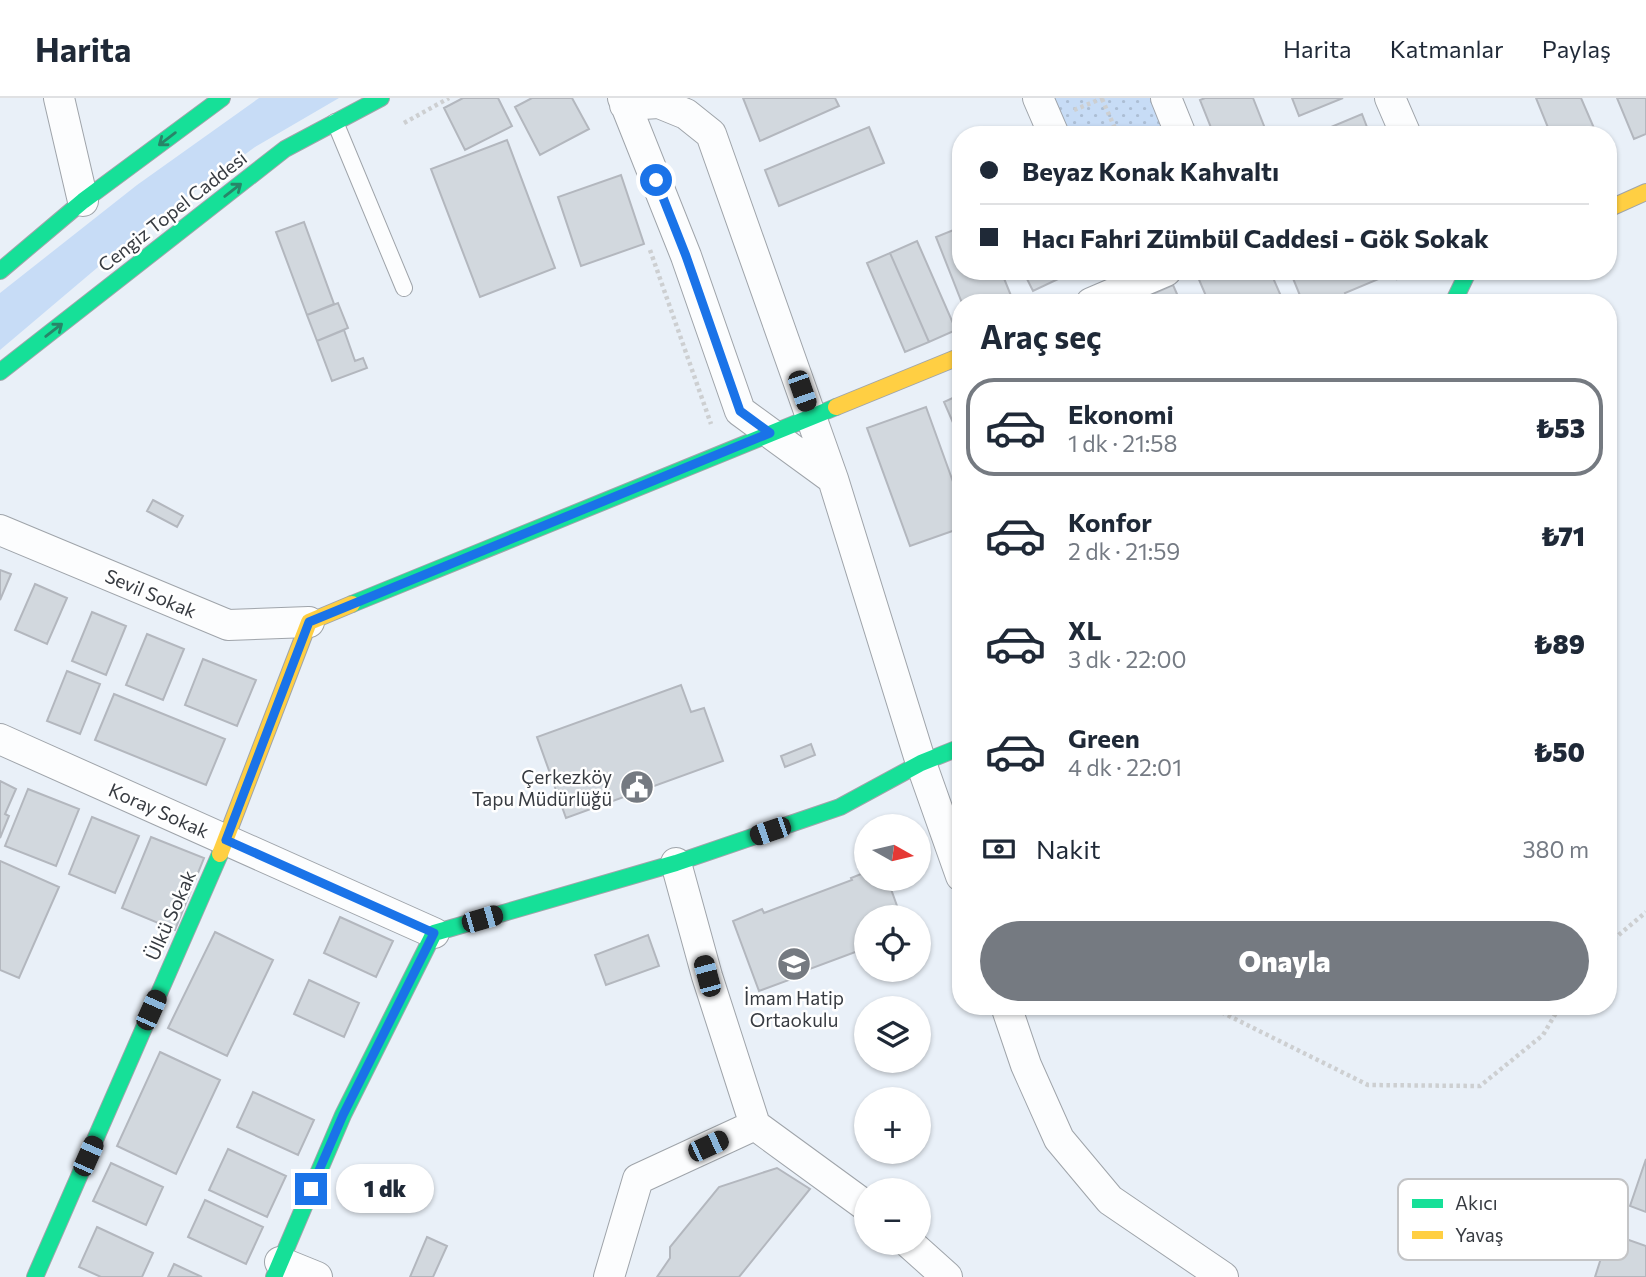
<!DOCTYPE html>
<html lang="tr">
<head>
<meta charset="utf-8">
<style>
	:root { --surface:#fff; --page:#f6f6f7; --text:#1f2937; --muted:#747a83; --line:#e0e1e3; --accent:#757a81 }
	body { margin:0; font-family:Commissioner,sans-serif; background:var(--page); color:var(--text); height:100vh; display:flex; flex-direction:column; font-size:26px; white-space:nowrap }
	* { box-sizing:border-box; margin:0 }
	p { font-size:23px; color:var(--muted) }
	.icon { flex:none; width:38px; height:38px; fill:none; stroke:currentColor; stroke-width:2; stroke-linecap:round; stroke-linejoin:round }
	.map { position:relative; flex:1; overflow:hidden }
	.side { position:absolute; left:952px; top:196px; width:665px; height:721px; display:flex; flex-direction:column; background:var(--surface); border-radius:28px; box-shadow:0 2px 5px #0004 }
	.side>* { flex:none }
	.hud { position:absolute; left:952px; top:28px; width:665px; height:154px; border-radius:28px; box-shadow:0 2px 5px #0004; display:grid; align-content:center; height:154px; padding:0 28px; background:var(--surface) }
	.needle { width:46px; rotate:98deg }
	.buttons { position:absolute; left:854px; top:716px; display:grid; gap:14px }
	.buttons a { display:grid; place-items:center; width:77px; height:77px; border-radius:50%; background:var(--surface); box-shadow:0 2px 5px #0004; font-size:35px }
	.end { position:absolute; width:32px; height:32px; margin:-16px; border:9px solid #1a73e8; background:#fff; box-shadow:0 0 0 4px #fff }
	.from { border-radius:50% }
	.bubble { position:absolute; height:49px; border-radius:24px; background:var(--surface); box-shadow:0 2px 5px #0004; font-size:23px; font-weight:800; line-height:49px; text-align:center }
	.car { position:absolute; width:21px; height:42px; margin:-21px -10px; border-radius:9px; box-shadow:0 0 5px 2px #0007; background:linear-gradient(#222 24%,#8ab4d8 0 40%,#222 0 76%,#8ab4d8 0 86%,#222 0) }
	.hud b { display:flex; align-items:center; gap:24px; height:66px; font-size:26px }
	.hud b+b { border-top:2px solid var(--line) }
	.hud i { width:18px; height:18px; background:var(--text) }
	ul { padding:0; list-style:none }
	li { display:flex; align-items:center; gap:21px; height:98px; margin:0 14px 10px; padding:0 14px; border:4px solid transparent; border-radius:28px }
	li div { flex:1 }
	li b { display:block; font-size:26px }
	li em { font-style:normal; font-weight:800 }
	li.on { border-color:var(--accent) }
	li>.icon { width:63px; height:63px; stroke-width:1.5 }
	h2 { padding:0 28px; font-size:32px; line-height:84px }
	.pay { display:flex; align-items:center; gap:18px; height:77px; padding:0 28px; font-size:26px }
	.pay p { margin-inline-start:auto }
	.cta { display:flex; gap:14px; margin-top:auto; padding:14px 28px }
	.cta a { flex:1; height:80px; border-radius:42px; background:var(--accent); color:#fff; font-size:28px; font-weight:800; line-height:80px; text-align:center }
	header { display:flex; align-items:center; gap:42px; box-sizing:border-box; height:98px; padding:0 35px; background:var(--surface); border-bottom:2px solid var(--line) }
	header strong { font-size:33px }
	nav { display:flex; gap:38px; margin-inline-start:auto; font-size:24px }
	.map>svg:first-child { display:block }
	.green { fill:#c7dcf6 }
	.park { fill:url(#park-dots) }
	.building { fill:#d2d8de; stroke:#b3b7be; stroke-width:2 }
	.lines { fill:none; stroke-linecap:round; stroke-linejoin:round }
	.lane-casing { stroke:#9fa4aa; stroke-width:18 }
	.street-casing { stroke:#9fa4aa; stroke-width:32 }
	.fast-casing { stroke:#9fa4aa; stroke-width:18 }
	.slow-casing { stroke:#9fa4aa; stroke-width:18 }
	.path { stroke:#cdcfd1; stroke-width:4.5; stroke-dasharray:3.5 3.5; stroke-linecap:butt }
	.lane { stroke:#fcfdfe; stroke-width:16 }
	.street { stroke:#fcfdfe; stroke-width:30 }
	.fast { stroke:#16e098; stroke-width:16 }
	.slow { stroke:#ffcf43; stroke-width:16 }
	.oneway { stroke:#288568 }
	.route { stroke:#1a73e8; stroke-width:9 }
	.labels { text-anchor:middle; dominant-baseline:central; stroke-width:5; stroke-linejoin:round; paint-order:stroke }
	.street-label { font-size:19px; fill:#373b41; stroke:#fff }
	.poi-label { font-size:19px; fill:#373b41; stroke:#fff; text-anchor:end }
	.key { fill:#fff; stroke:#c3c4c6; stroke-width:2 }
	.key-label { font-size:19px; fill:#373b41 }
</style>
</head>
<body>
<header>
<strong>Harita</strong>
<nav><a>Harita</a><a>Katmanlar</a><a>Paylaş</a></nav>
</header>
<div class="map">
<svg width="1646" height="1179" viewBox="0 0 1646 1179">
	<defs>
		<pattern id="park-dots" width="8" height="8" patternUnits="userSpaceOnUse" patternTransform="scale(1.75)"><rect width="8" height="8" fill="#c7dcf6"/><path d="M2 2h.1M6 6h.1" fill="none" stroke="#acbed4" stroke-width="1.8" stroke-linecap="round"/></pattern>
	</defs>
	<rect width="100%" height="100%" fill="#e9f0f8"/>
	<path class="green" d="M 259,0 L 339,0 L 255,49 L 143,131 L 0,252 L 0,195 L 137,87 Z"/>
	<path class="park" d="M 1054,0 L 1155,0 L 1170,37 L 1063,37 L 1052,9 Z"/>
	<path class="building" d="M 463,0 L 498,0 L 512,28 L 465,52 L 444,10 Z
		M 532,0 L 572,0 L 589,31 L 540,57 L 515,9 Z
		M 743,0 L 835,0 L 839,8 L 760,43 Z
		M 1205,0 L 1253,0 L 1266,33 L 1258,37 L 1214,37 L 1200,2 Z
		M 1292,0 L 1343,0 L 1299,18 Z
		M 1536,0 L 1581,0 L 1597,37 L 1551,37 Z
		M 1617,0 L 1646,0 L 1646,36 L 1634,41 Z
		M 1362,16 L 1370,37 L 1312,37 Z
		M 869,29 L 884,65 L 779,108 L 765,72 Z
		M 507,42 L 555,170 L 480,199 L 431,71 Z
		M 621,77 L 644,146 L 581,168 L 558,99 Z
		M 304,124 L 334,206 L 307,217 L 276,134 Z
		M 961,129 L 961,173 L 1001,173 L 1014,205 L 962,205 L 936,139 Z
		M 917,143 L 956,232 L 929,244 L 890,155 Z
		M 890,155 L 929,244 L 905,254 L 867,165 Z
		M 1023,173 L 1075,173 L 1033,193 Z
		M 1205,173 L 1270,173 L 1284,205 L 1209,205 L 1197,177 Z
		M 1290,173 L 1415,173 L 1397,181 L 1395,174 L 1345,195 L 1349,205 L 1303,205 Z
		M 1173,187 L 1181,205 L 1132,205 Z
		M 338,205 L 348,230 L 317,243 L 307,217 Z
		M 344,232 L 355,263 L 363,260 L 367,270 L 332,283 L 317,243 Z
		M 961,296 L 961,343 L 944,304 Z
		M 926,309 L 961,406 L 961,430 L 910,448 L 867,330 Z
		M 153,402 L 183,418 L 177,429 L 147,413 Z
		M 0,472 L 11,476 L 0,502 Z
		M 35,486 L 67,500 L 47,546 L 15,532 Z
		M 92,514 L 126,528 L 106,577 L 72,563 Z
		M 147,536 L 184,551 L 163,602 L 126,587 Z
		M 203,561 L 256,582 L 237,628 L 185,607 Z
		M 67,573 L 100,586 L 80,636 L 47,623 Z
		M 681,587 L 691,614 L 704,610 L 723,663 L 566,720 L 537,639 Z
		M 114,596 L 225,641 L 206,687 L 95,642 Z
		M 811,646 L 815,657 L 785,669 L 781,658 Z
		M 0,683 L 16,691 L 5,716 L 9,718 L 0,740 Z
		M 28,691 L 79,711 L 56,768 L 5,748 Z
		M 92,719 L 139,738 L 115,795 L 69,776 Z
		M 151,739 L 204,760 L 175,832 L 122,810 Z
		M 0,763 L 59,789 L 19,880 L 0,872 Z
		M 866,774 L 866,780 L 887,780 L 901,819 L 866,819 L 866,850 L 788,879 L 789,882 L 759,893 L 733,823 L 762,811 L 764,815 L 852,782 L 851,780 Z
		M 340,819 L 393,843 L 376,879 L 324,855 Z
		M 215,834 L 273,862 L 227,958 L 168,930 Z
		M 648,837 L 659,868 L 606,887 L 595,857 Z
		M 309,882 L 359,905 L 344,939 L 294,916 Z
		M 160,954 L 220,982 L 176,1076 L 117,1048 Z
		M 253,994 L 314,1022 L 298,1057 L 237,1029 Z
		M 228,1051 L 286,1078 L 267,1119 L 209,1092 Z
		M 1646,1061 L 1646,1114 L 1630,1108 Z
		M 111,1065 L 163,1089 L 146,1127 L 93,1103 Z
		M 777,1070 L 810,1091 L 739,1179 L 657,1179 L 670,1160 L 670,1149 L 719,1089 Z
		M 205,1102 L 263,1129 L 246,1166 L 188,1139 Z
		M 97,1129 L 153,1155 L 142,1179 L 101,1179 L 79,1169 Z
		M 1609,1135 L 1646,1148 L 1646,1179 L 1595,1179 Z
		M 427,1139 L 447,1148 L 433,1179 L 410,1179 Z
		M 174,1166 L 202,1179 L 168,1179 Z"/>
	<g class="lines">
		<g class="lane-casing">
			<path id="lane" d="M 335,24 L 404,190"/>
		</g>
		<g class="street-casing">
			<path id="street" d="M 59,0 L 83,103
				M 623,0 L 686,158 L 740,313 L 833,381 L 921,665 L 961,778
				M 1038,0 L 1054,37
				M 1166,0 L 1181,37
				M 1390,0 L 1406,37
				M 625,7 L 659,5 L 686,16 L 711,36 L 833,381
				M 1091,205 L 1166,173
				M 0,432 L 228,527 L 309,524
				M 0,641 L 434,835
				M 676,765 L 707,878 L 755,1027
				M 1006,908 L 1026,967 L 1059,1041 L 1110,1102 L 1223,1179
				M 755,1027 L 866,1108
				M 908,1144 L 947,1179
				M 280,1164 L 317,1179
				M 609,1179 L 638,1081 L 755,1027"/>
		</g>
		<g class="fast-casing">
			<path id="fast" d="M 0,173 L 83,103 L 222,0
				M 1453,205 L 1467,176 L 1472,173
				M 0,274 L 285,51 L 381,0
				M 352,506 L 836,309
				M 35,1179 L 220,756
				M 274,1179 L 343,1017 L 434,835 L 676,765 L 840,709 L 921,665 L 961,649"/>
		</g>
		<g class="slow-casing">
			<path id="slow" d="M 1608,111 L 1646,94
				M 836,309 L 961,258
				M 220,756 L 309,524 L 352,506"/>
		</g>
		<path class="path" d="M 1102,1 L 1118,37
			M 1074,12 L 1103,0
			M 404,25 L 449,0
			M 650,152 L 711,326
			M 1608,846 L 1646,814
			M 1209,908 L 1368,987 L 1480,988 L 1543,937 L 1560,908"/>
		<use href="#lane" class="lane"/>
		<use href="#street" class="street"/>
		<use href="#fast" class="fast"/>
		<use href="#slow" class="slow"/>
	</g>
	<defs><path id="oneway-shaft" d="M-6 0H5M1.5-3L5.5 0L1.5 3" fill="none" stroke-width="1.6" stroke-linecap="round" stroke-linejoin="round" transform="scale(1.75)"/></defs>
	<g class="oneway">
		<use href="#oneway-shaft" transform="translate(167 41) rotate(143)"/>
		<use href="#oneway-shaft" transform="translate(233 92) rotate(-38)"/>
		<use href="#oneway-shaft" transform="translate(54 232) rotate(-38)"/>
	</g>
	<g class="lines">
		<path class="route" d="M 311,1091 L 343,1017 L 434,835 L 226,742 L 309,524 L 770,335 L 740,313 L 686,158 L 656,82"/>
	</g>
	<defs>
		<g id="civic-disc" transform="scale(1.75)"><circle r="9.5" fill="#757a81" stroke="#fff"/><path d="M-.6-6.5H3V-4.5H.6V-3L4-1V1h2V6H-6V1h2V-1L-.6-3ZM-1.2 2.5V6h2.4V2.5Z" fill="#fff"/></g>
		<g id="school-disc" transform="scale(1.75)"><circle r="9.5" fill="#757a81" stroke="#fff"/><path d="M0-5L7-2L0 1L-7-2ZM-4 1L0 2.5L4 1V4Q0 6-4 4Z" fill="#fff"/></g>
	</defs>
	<g fill-rule="evenodd">
		<use href="#civic-disc" x="637" y="689"/>
		<use href="#school-disc" x="794" y="866"/>
	</g>
	<g class="labels">
		<g class="street-label">
			<text transform="translate(172 113) rotate(-38)">Cengiz Topel Caddesi</text>
			<text transform="translate(151 495) rotate(23)">Sevil Sokak</text>
			<text transform="translate(159 712) rotate(24)">Koray Sokak</text>
			<text transform="translate(170 817) rotate(-66)">Ülkü Sokak</text>
		</g>
		<g class="poi-label">
			<text x="612" y="678">Çerkezköy<tspan x="612" dy="22">Tapu Müdürlüğü</tspan></text>
			<text x="794" y="899" text-anchor="middle">İmam Hatip<tspan x="794" dy="22">Ortaokulu</tspan></text>
		</g>
	</g>
	<rect x="1398" y="1081" width="230" height="81" rx="10" class="key"/>
	<rect x="1412" y="1101" width="31" height="9" fill="#16e098"/>
	<rect x="1412" y="1133" width="31" height="8" fill="#ffcf43"/>
	<g class="key-label">
		<text x="1455" y="1112">Akıcı</text>
		<text x="1455" y="1144">Yavaş</text>
	</g>
</svg>
<div class="buttons">
<a><svg class="needle" viewBox="-14 -14 28 28"><path d="M0-13l5 13h-10z" fill="#e53935"/><path d="M0 13l5-13h-10z" fill="#747a83"/></svg></a>
<a><svg class="icon" aria-label="locate" viewBox="0 0 24 24"><circle cx="12" cy="12" r="6"/><path d="M12 2v4M12 18v4M2 12h4M18 12h4"/></svg></a>
<a><svg class="icon" aria-label="layers" viewBox="0 0 24 24"><path d="M12 4l9 5-9 5-9-5zM3 14l9 5 9-5"/></svg></a>
<a>+</a>
<a>−</a>
</div>
<i class="end from" style="left:656px;top:82px"></i>
<i class="end" style="left:311px;top:1091px"></i>
<div class="bubble" style="left:336px;top:1066px;width:98px">1 dk</div>
<i class="car" style="left:802px;top:293px;rotate:161deg"></i>
<i class="car" style="left:770px;top:733px;rotate:251deg"></i>
<i class="car" style="left:482px;top:821px;rotate:74deg"></i>
<i class="car" style="left:707px;top:878px;rotate:345deg"></i>
<i class="car" style="left:151px;top:912px;rotate:24deg"></i>
<i class="car" style="left:708px;top:1048px;rotate:65deg"></i>
<i class="car" style="left:88px;top:1058px;rotate:24deg"></i>
<div class="hud">
<b><i class="from"></i>Beyaz Konak Kahvaltı</b>
<b><i></i>Hacı Fahri Zümbül Caddesi - Gök Sokak</b>
</div>
<section class="side">
<h2>Araç seç</h2>
<ul>
<li class="on"><svg class="icon" aria-label="car" viewBox="0 0 24 24"><path d="M5 17H2v-5l4-1 3-4h7l3 4 3 1v5h-3M9 17h6M6 11h13"/><circle cx="7" cy="17" r="2"/><circle cx="17" cy="17" r="2"/></svg><div><b>Ekonomi</b><p>1 dk · 21:58</p></div><em>₺53</em></li>
<li><svg class="icon" aria-label="car" viewBox="0 0 24 24"><path d="M5 17H2v-5l4-1 3-4h7l3 4 3 1v5h-3M9 17h6M6 11h13"/><circle cx="7" cy="17" r="2"/><circle cx="17" cy="17" r="2"/></svg><div><b>Konfor</b><p>2 dk · 21:59</p></div><em>₺71</em></li>
<li><svg class="icon" aria-label="car" viewBox="0 0 24 24"><path d="M5 17H2v-5l4-1 3-4h7l3 4 3 1v5h-3M9 17h6M6 11h13"/><circle cx="7" cy="17" r="2"/><circle cx="17" cy="17" r="2"/></svg><div><b>XL</b><p>3 dk · 22:00</p></div><em>₺89</em></li>
<li><svg class="icon" aria-label="car" viewBox="0 0 24 24"><path d="M5 17H2v-5l4-1 3-4h7l3 4 3 1v5h-3M9 17h6M6 11h13"/><circle cx="7" cy="17" r="2"/><circle cx="17" cy="17" r="2"/></svg><div><b>Green</b><p>4 dk · 22:01</p></div><em>₺50</em></li>
</ul>
<div class="pay"><svg class="icon" aria-label="cash" viewBox="0 0 24 24"><path d="M3 7h18v10H3z"/><circle cx="12" cy="12" r="2"/></svg>Nakit<p>380 m</p></div>
<div class="cta"><a>Onayla</a></div>
</section>
</div>
</body>
</html>
